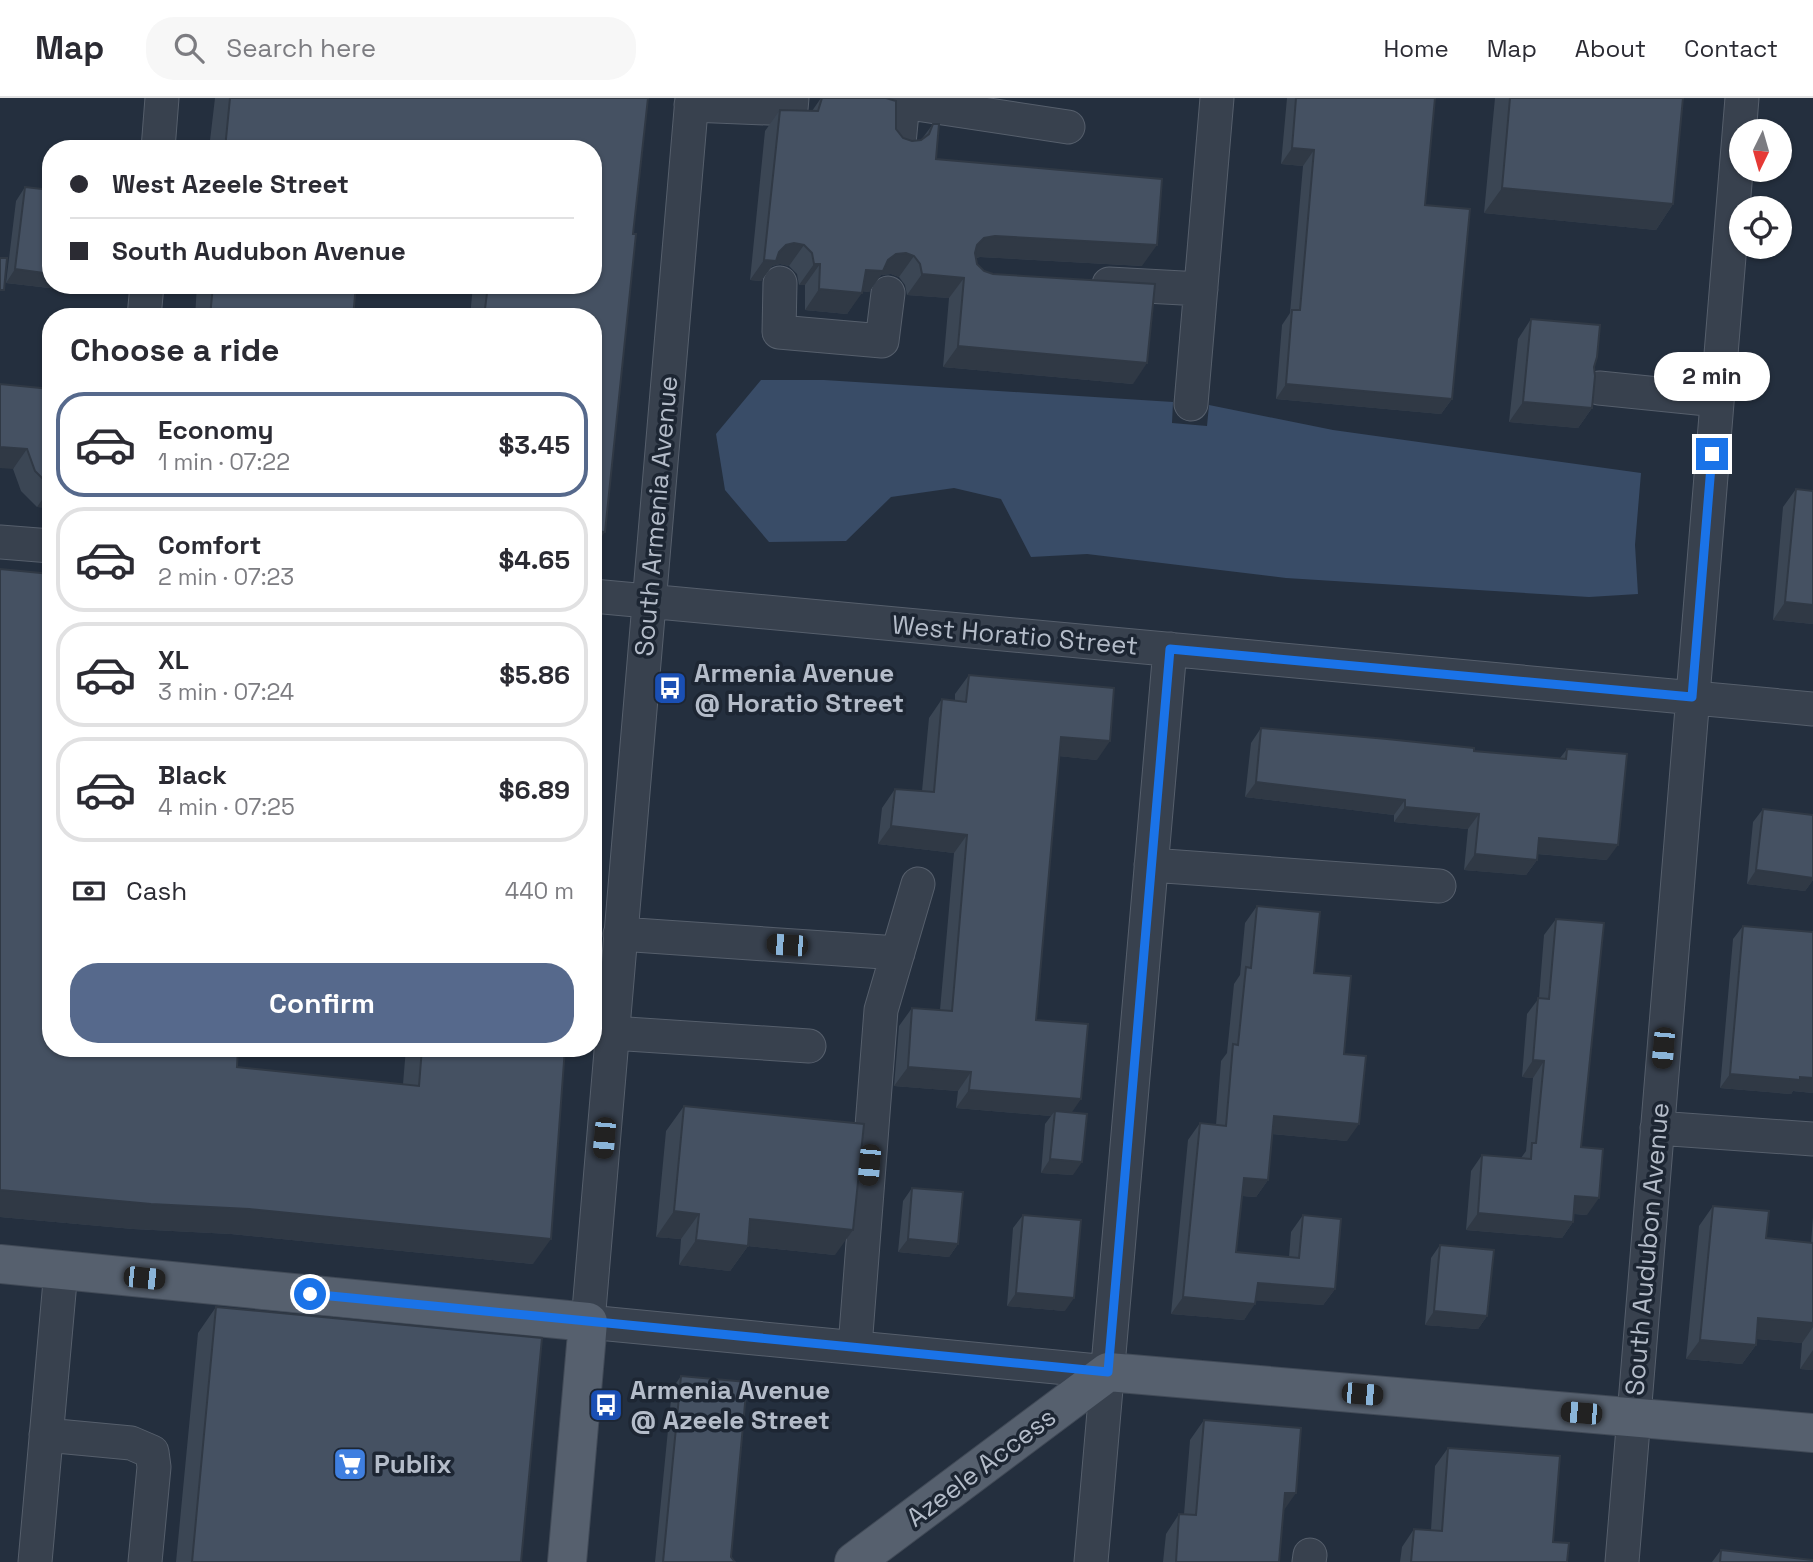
<!DOCTYPE html>
<html lang="en">
<head>
<meta charset="utf-8">
<style>
	:root { --surface:#fff; --page:#f7f7f7; --text:#2b2b33; --muted:#7c7c81; --line:#e1e1e2; --accent:#56698c }
	body { margin:0; font-family:"Space Grotesk",sans-serif; background:var(--page); color:var(--text); height:100vh; display:flex; flex-direction:column; font-size:26px; white-space:nowrap }
	* { box-sizing:border-box; margin:0 }
	p { font-size:23px; color:var(--muted) }
	.icon { flex:none; width:38px; height:38px; fill:none; stroke:currentColor; stroke-width:2; stroke-linecap:round; stroke-linejoin:round }
	.map { position:relative; flex:1; overflow:hidden }
	.drawer { position:absolute; left:42px; top:210px; width:560px; height:749px; display:flex; flex-direction:column; background:var(--surface); border-radius:28px; box-shadow:0 2px 5px #0004 }
	.drawer>* { flex:none }
	.guide { position:absolute; left:42px; top:42px; width:560px; height:154px; border-radius:28px; box-shadow:0 2px 5px #0004; display:grid; align-content:center; height:154px; padding:0 28px; background:var(--surface) }
	.needle { width:46px; rotate:185deg }
	.tools { position:absolute; left:1729px; top:21px; display:grid; gap:14px }
	.tools a { display:grid; place-items:center; width:63px; height:63px; border-radius:50%; background:var(--surface); box-shadow:0 2px 5px #0004; font-size:35px }
	.end { position:absolute; width:32px; height:32px; margin:-16px; border:9px solid #1a73e8; background:#fff; box-shadow:0 0 0 4px #fff }
	.from { border-radius:50% }
	.bubble { position:absolute; height:49px; border-radius:24px; background:var(--surface); box-shadow:0 2px 5px #0004; font-size:23px; font-weight:800; line-height:49px; text-align:center }
	.car { position:absolute; width:21px; height:42px; margin:-21px -10px; border-radius:9px; box-shadow:0 0 5px 2px #0007; background:linear-gradient(#222 24%,#8ab4d8 0 40%,#222 0 76%,#8ab4d8 0 86%,#222 0) }
	.guide b { display:flex; align-items:center; gap:24px; height:66px; font-size:26px }
	.guide b+b { border-top:2px solid var(--line) }
	.guide i { width:18px; height:18px; background:var(--text) }
	ul { padding:0; list-style:none }
	li { display:flex; align-items:center; gap:21px; height:105px; margin:0 14px 10px; padding:0 14px; border:4px solid var(--line); border-radius:28px }
	li div { flex:1 }
	li b { display:block; font-size:26px }
	li em { font-style:normal; font-weight:800 }
	li.active { border-color:var(--accent) }
	li>.icon { width:63px; height:63px; stroke-width:1.5 }
	h2 { padding:0 28px; font-size:32px; line-height:84px }
	.pay { display:flex; align-items:center; gap:18px; height:77px; padding:0 28px; font-size:26px }
	.pay p { margin-inline-start:auto }
	.button { display:flex; gap:14px; margin-top:auto; padding:14px 28px }
	.button a { flex:1; height:80px; border-radius:28px; background:var(--accent); color:#fff; font-size:28px; font-weight:800; line-height:80px; text-align:center }
	header { display:flex; align-items:center; gap:42px; box-sizing:border-box; height:98px; padding:0 35px; background:var(--surface); border-bottom:2px solid var(--line) }
	header strong { font-size:33px }
	nav { display:flex; gap:38px; margin-inline-start:auto; font-size:24px }
	.search { width:490px; height:63px; background:var(--page); display:flex; align-items:center; gap:18px; box-sizing:border-box; padding:0 24px; border-radius:28px; color:var(--muted); font-size:26px }
	.map>svg:first-child { display:block }
	.water { fill:#394c67 }
	.lines { fill:none; stroke-linecap:round; stroke-linejoin:round }
	.minor-casing { stroke:#565f6c; stroke-width:35 }
	.major-casing { stroke:#414a57; stroke-width:40 }
	.minor { stroke:#38414e; stroke-width:33 }
	.major { stroke:#56606e; stroke-width:38 }
	.wall { fill:#3b4654 }
	.shaded-wall { fill:#303945 }
	.building { fill:#455162; stroke:#303945; stroke-width:2 }
	.route { stroke:#1a73e8; stroke-width:9 }
	.labels { text-anchor:middle; dominant-baseline:central; stroke-width:7; stroke-linejoin:round; paint-order:stroke }
	.street-label { font-size:26px; fill:#b4bcc9; stroke:#1d2633 }
	.poi-label { font-size:26px; font-weight:bold; fill:#b4bcc9; stroke:#1d2633; text-anchor:start }
</style>
</head>
<body>
<header>
<strong>Map</strong>
<div class="search"><svg class="icon" aria-label="search" viewBox="0 0 24 24"><circle cx="10" cy="10" r="6"/><path d="M15 15l6 6"/></svg>Search here</div>
<nav><a>Home</a><a>Map</a><a>About</a><a>Contact</a></nav>
</header>
<div class="map">
<svg width="1813" height="1464" viewBox="0 0 1813 1464">
	<rect width="100%" height="100%" fill="#242f3e"/>
	<path class="water" d="M 761,282 L 824,282 L 1173,304 L 1172,325 L 1207,328 L 1209,307 L 1333,332 L 1641,375 L 1635,447 L 1638,496 L 1589,499 L 1286,480 L 1087,456 L 1031,459 L 1001,401 L 954,390 L 891,399 L 846,443 L 769,444 L 725,392 L 716,336 Z"/>
	<g class="lines">
		<g class="minor-casing">
			<path id="minor" d="M 692,0 L 588,1224 L 1108,1274
				M 691,7 L 791,11 L 792,0
				M 899,45 L 903,4 L 1068,29
				M 158,51 L 162,0
				M 780,185 L 779,234 L 882,243 L 888,195
				M 1109,186 L 1201,191
				M 144,219 L 147,187
				M 1599,290 L 1717,302
				M 1191,306 L 1217,0
				M 0,444 L 51,448
				M 593,498 L 1813,611
				M 1151,767 L 1439,788
				M 620,836 L 898,855
				M 612,935 L 809,948
				M 1657,1030 L 1813,1041
				M 855,1249 L 881,912 L 918,786
				M 46,1337 L 131,1345 L 152,1354 L 154,1369 L 145,1464
				M 35,1464 L 61,1172
				M 1091,1464 L 1170,551
				M 1309,1464 L 1310,1457
				M 1622,1464 L 1742,0"/>
		</g>
		<g class="major-casing">
			<path id="major" d="M 0,1166 L 588,1224 L 567,1464
				M 854,1464 L 1108,1274 L 1813,1335"/>
		</g>
		<use href="#minor" class="minor"/>
		<use href="#major" class="major"/>
	</g>
	<path class="wall" d="M 215,0 L 648,0 L 593,219 L 470,219 L 473,187 L 593,187 L 593,51 L 209,51 Z
		M 821,0 L 886,0 L 896,31 L 903,40 L 912,43 L 921,42 L 933,26 L 936,61 L 1142,168 L 980,159 L 976,160 L 977,166 L 984,173 L 1133,286 L 943,269 L 949,200 L 907,197 L 905,187 L 899,179 L 891,176 L 881,177 L 869,194 L 862,193 L 847,216 L 805,212 L 805,187 L 799,187 L 797,176 L 789,168 L 780,166 L 772,168 L 761,183 L 750,182 L 765,33 L 780,12 L 812,13 Z
		M 1287,0 L 1435,0 L 1425,107 L 1452,301 L 1441,316 L 1276,301 L 1282,227 L 1290,215 L 1303,68 L 1281,66 Z
		M 1495,0 L 1683,0 L 1673,106 L 1656,132 L 1484,115 Z
		M 25,89 L 67,192 L 6,185 L 16,103 Z
		M 197,187 L 356,187 L 353,219 L 195,219 Z
		M 1531,221 L 1594,269 L 1592,310 L 1578,330 L 1509,324 L 1518,241 Z
		M 51,291 L 51,410 L 37,409 L 21,393 L 13,371 Z
		M 1796,391 L 1813,526 L 1773,522 L 1783,409 Z
		M 0,471 L 237,969 L 403,986 L 406,950 L 565,950 L 533,1166 L 231,1136 L 133,1131 L 0,1119 Z
		M 969,577 L 1097,662 L 1059,658 L 1036,922 L 1071,1015 L 1073,1077 L 1041,1075 L 1045,1026 L 1051,1018 L 956,1010 L 958,993 L 894,988 L 899,928 L 912,910 L 940,912 L 954,755 L 878,746 L 882,710 L 895,691 L 922,693 L 929,620 L 942,601 L 955,603 L 955,596 Z
		M 1261,630 L 1474,653 L 1560,660 L 1567,651 L 1607,762 L 1537,756 L 1537,762 L 1526,777 L 1464,772 L 1468,731 L 1394,724 L 1394,717 L 1245,699 L 1251,645 Z
		M 1763,711 L 1813,717 L 1813,782 L 1805,793 L 1747,786 L 1753,724 Z
		M 1257,808 L 1314,875 L 1344,956 L 1347,1043 L 1272,1036 L 1268,1082 L 1256,1099 L 1242,1098 L 1236,1154 L 1289,1159 L 1291,1134 L 1303,1117 L 1335,1191 L 1323,1207 L 1256,1202 L 1244,1222 L 1171,1216 L 1188,1042 L 1200,1025 L 1216,1027 L 1221,963 L 1227,955 L 1234,886 L 1240,877 L 1245,825 Z
		M 1556,821 L 1587,1117 L 1574,1116 L 1573,1124 L 1562,1140 L 1466,1132 L 1471,1073 L 1482,1057 L 1521,1060 L 1526,1053 L 1533,980 L 1522,979 L 1527,916 L 1539,900 L 1544,837 Z
		M 1743,828 L 1813,834 L 1813,995 L 1793,993 L 1791,996 L 1720,990 L 1733,841 Z
		M 684,1008 L 835,1157 L 748,1148 L 730,1173 L 679,1167 L 681,1141 L 656,1139 L 666,1033 Z
		M 912,1090 L 958,1146 L 949,1159 L 898,1154 L 903,1103 Z
		M 1713,1108 L 1766,1140 L 1811,1145 L 1813,1119 L 1813,1272 L 1800,1271 L 1802,1245 L 1757,1241 L 1756,1247 L 1742,1266 L 1686,1261 L 1699,1128 Z
		M 1023,1117 L 1065,1213 L 1007,1208 L 1013,1130 Z
		M 1440,1147 L 1487,1218 L 1478,1231 L 1425,1227 L 1431,1160 Z
		M 216,1209 L 521,1464 L 176,1464 L 198,1235 Z
		M 681,1278 L 731,1459 L 735,1464 L 655,1464 L 672,1291 Z
		M 1204,1322 L 1284,1412 L 1279,1464 L 1163,1464 L 1166,1436 L 1179,1416 L 1184,1416 L 1190,1342 Z
		M 1448,1350 L 1553,1444 L 1567,1464 L 1400,1464 L 1402,1449 L 1414,1431 L 1431,1432 L 1435,1368 Z
		M 1721,1452 L 1813,1464 L 1712,1464 Z"/>
	<path class="shaded-wall" d="M 1292,50 L 1314,52 L 1303,68 L 1281,66 Z
		M 1502,90 L 1673,106 L 1656,132 L 1484,115 Z
		M 995,138 L 1157,147 L 1142,168 L 980,159 L 970,161 L 977,147 L 984,140 Z
		M 794,145 L 804,147 L 789,168 L 780,166 L 772,168 L 761,183 L 750,182 L 764,162 L 779,154 L 786,147 Z
		M 906,155 L 914,158 L 899,179 L 891,176 L 881,177 L 869,194 L 851,192 L 866,172 L 888,162 L 896,156 Z
		M 814,166 L 820,166 L 805,187 L 799,187 Z
		M 15,171 L 51,176 L 51,187 L 70,187 L 67,192 L 6,185 Z
		M 922,176 L 964,180 L 949,200 L 907,197 Z
		M 819,191 L 862,195 L 847,216 L 805,212 Z
		M 958,248 L 1147,265 L 1133,286 L 943,269 Z
		M 1286,286 L 1452,301 L 1441,316 L 1276,301 Z
		M 1523,304 L 1592,310 L 1578,330 L 1509,324 Z
		M 0,349 L 27,351 L 13,371 L 0,370 Z
		M 51,389 L 51,410 L 37,409 Z
		M 593,433 L 605,434 L 593,450 Z
		M 1785,504 L 1813,507 L 1813,526 L 1773,522 Z
		M 1061,639 L 1110,643 L 1097,662 L 1048,657 Z
		M 1256,684 L 1405,702 L 1394,717 L 1245,699 Z
		M 1405,709 L 1479,716 L 1468,731 L 1394,724 Z
		M 891,728 L 967,737 L 954,755 L 878,746 Z
		M 1539,740 L 1618,747 L 1607,762 L 1528,755 Z
		M 1475,756 L 1537,762 L 1526,777 L 1464,772 Z
		M 1756,772 L 1813,780 L 1813,782 L 1805,793 L 1747,786 Z
		M 1533,962 L 1544,963 L 1533,980 L 1522,979 Z
		M 908,969 L 971,974 L 958,993 L 894,988 Z
		M 1730,976 L 1813,980 L 1813,995 L 1793,993 L 1791,996 L 1720,990 Z
		M 969,992 L 1081,1001 L 1068,1020 L 1055,1013 L 1051,1018 L 956,1010 Z
		M 1274,1018 L 1359,1026 L 1347,1043 L 1262,1035 Z
		M 1050,1061 L 1082,1064 L 1073,1077 L 1041,1075 Z
		M 1244,1080 L 1268,1082 L 1256,1099 L 1232,1097 Z
		M 0,1092 L 249,1111 L 551,1141 L 533,1166 L 231,1136 L 133,1131 L 0,1119 Z
		M 1575,1098 L 1599,1100 L 1587,1117 L 1564,1115 Z
		M 674,1113 L 699,1116 L 681,1141 L 656,1139 Z
		M 1478,1115 L 1573,1124 L 1562,1140 L 1466,1132 Z
		M 750,1121 L 853,1132 L 835,1157 L 748,1148 L 730,1173 L 679,1167 L 696,1142 Z
		M 908,1141 L 958,1146 L 949,1159 L 898,1154 Z
		M 1258,1185 L 1335,1191 L 1323,1207 L 1246,1202 Z
		M 1016,1195 L 1074,1200 L 1065,1213 L 1007,1208 Z
		M 1183,1199 L 1255,1206 L 1244,1222 L 1171,1216 Z
		M 1434,1213 L 1487,1218 L 1478,1231 L 1425,1227 Z
		M 1758,1220 L 1813,1225 L 1813,1229 L 1802,1245 L 1745,1240 Z
		M 1700,1242 L 1756,1247 L 1742,1266 L 1686,1261 Z
		M 1813,1252 L 1813,1272 L 1800,1271 Z
		M 1285,1395 L 1296,1395 L 1282,1415 Z"/>
	<path class="building" d="M 230,0 L 648,0 L 633,136 L 636,136 L 605,434 L 593,433 L 593,219 L 484,219 L 488,187 L 593,187 L 593,51 L 225,51 Z
		M 822,0 L 886,0 L 896,3 L 896,31 L 903,40 L 912,43 L 921,42 L 929,36 L 933,26 L 939,26 L 936,61 L 1162,81 L 1157,147 L 995,138 L 984,140 L 977,147 L 975,155 L 977,166 L 984,173 L 993,176 L 1155,186 L 1147,265 L 958,248 L 964,180 L 922,176 L 920,166 L 914,158 L 906,155 L 896,156 L 888,162 L 883,173 L 866,172 L 862,195 L 819,191 L 820,166 L 814,166 L 812,155 L 804,147 L 794,145 L 786,147 L 779,154 L 776,163 L 764,162 L 780,12 L 818,13 Z
		M 1296,0 L 1435,0 L 1425,107 L 1470,111 L 1452,301 L 1286,286 L 1292,212 L 1300,212 L 1314,52 L 1292,50 Z
		M 1510,0 L 1683,0 L 1673,106 L 1502,90 Z
		M 25,89 L 51,92 L 51,176 L 15,171 Z
		M 0,160 L 7,160 L 4,192 L 0,192 Z
		M 213,187 L 356,187 L 353,219 L 210,219 Z
		M 1531,221 L 1600,227 L 1597,259 L 1594,269 L 1595,278 L 1592,310 L 1523,304 Z
		M 0,286 L 51,291 L 51,389 L 35,373 L 27,351 L 0,349 Z
		M 1796,391 L 1813,393 L 1813,507 L 1785,504 Z
		M 0,471 L 51,476 L 51,950 L 238,950 L 237,969 L 419,988 L 422,950 L 565,950 L 551,1141 L 249,1111 L 151,1106 L 0,1092 Z
		M 593,529 L 597,529 L 593,577 Z
		M 969,577 L 1114,590 L 1110,643 L 1061,639 L 1036,922 L 1088,926 L 1081,1001 L 969,992 L 971,974 L 908,969 L 912,910 L 952,913 L 967,737 L 891,728 L 895,691 L 934,694 L 942,601 L 966,604 Z
		M 1261,630 L 1387,641 L 1474,650 L 1474,653 L 1566,661 L 1567,651 L 1627,656 L 1618,747 L 1539,740 L 1537,762 L 1475,756 L 1479,716 L 1405,709 L 1405,702 L 1256,684 Z
		M 1763,711 L 1813,717 L 1813,780 L 1756,772 Z
		M 1257,808 L 1320,814 L 1314,875 L 1351,878 L 1344,956 L 1366,958 L 1359,1026 L 1274,1018 L 1268,1082 L 1244,1080 L 1236,1154 L 1299,1160 L 1303,1117 L 1341,1121 L 1335,1191 L 1258,1185 L 1255,1206 L 1183,1199 L 1200,1025 L 1226,1028 L 1233,946 L 1238,947 L 1246,869 L 1251,870 Z
		M 1556,821 L 1604,825 L 1581,1049 L 1603,1051 L 1599,1100 L 1575,1098 L 1573,1124 L 1478,1115 L 1482,1057 L 1531,1061 L 1532,1045 L 1536,1045 L 1544,963 L 1533,962 L 1538,900 L 1549,901 Z
		M 1743,828 L 1813,834 L 1813,980 L 1800,979 L 1800,982 L 1730,976 Z
		M 684,1008 L 864,1026 L 853,1132 L 750,1121 L 748,1148 L 696,1142 L 699,1116 L 674,1113 Z
		M 1055,1013 L 1087,1016 L 1082,1064 L 1050,1061 Z
		M 912,1090 L 963,1094 L 958,1146 L 908,1141 Z
		M 1713,1108 L 1769,1113 L 1766,1140 L 1813,1145 L 1813,1225 L 1758,1220 L 1756,1247 L 1700,1242 Z
		M 1023,1117 L 1081,1122 L 1074,1200 L 1016,1195 Z
		M 1440,1147 L 1494,1152 L 1487,1218 L 1434,1213 Z
		M 216,1209 L 542,1240 L 521,1464 L 192,1464 Z
		M 681,1278 L 747,1284 L 731,1459 L 735,1464 L 663,1464 Z
		M 1204,1322 L 1301,1330 L 1296,1395 L 1285,1395 L 1279,1464 L 1176,1464 L 1179,1416 L 1196,1417 Z
		M 1448,1350 L 1560,1358 L 1553,1444 L 1569,1445 L 1567,1464 L 1411,1464 L 1414,1431 L 1442,1433 Z
		M 1721,1452 L 1813,1462 L 1813,1464 L 1720,1464 Z"/>
	<g class="lines">
		<path class="route" d="M 310,1196 L 1108,1274 L 1170,551 L 1692,599 L 1712,356"/>
	</g>
	<defs>
		<g id="bus-square" transform="scale(1.75)"><rect x="-9" y="-9" width="18" height="18" rx="4" fill="#1a4fb4" stroke="#1d2633"/><path d="M-5-6H5V4H4V6H2V4H-2V6H-4V4H-5ZM-3.5-4V0h7V-4ZM-3.5 1.2v1.5H-2V1.2ZM2 1.2v1.5H3.5V1.2Z" fill="#fff"/></g>
		<g id="supermarket-square" transform="scale(1.75)"><rect x="-9" y="-9" width="18" height="18" rx="4" fill="#3f7fe0" stroke="#1d2633"/><path d="M-6-5.5h2.5l.6 2H6L4.5 2H-2.5L-4.4-4H-6ZM-1.5 3.2a1.3 1.3 0 1 0 .1 0ZM3 3.2a1.3 1.3 0 1 0 .1 0Z" fill="#fff"/></g>
	</defs>
	<g fill-rule="evenodd">
		<use href="#bus-square" x="670" y="590"/>
		<use href="#bus-square" x="606" y="1307"/>
		<use href="#supermarket-square" x="350" y="1366"/>
	</g>
	<g class="labels">
		<g class="street-label">
			<text transform="translate(656 418) rotate(-85)">South Armenia Avenue</text>
			<text transform="translate(1015 537) rotate(5)">West Horatio Street</text>
			<text transform="translate(1647 1151) rotate(-85)">South Audubon Avenue</text>
			<text transform="translate(981 1369) rotate(-37)">Azeele Access</text>
		</g>
		<g class="poi-label">
			<text x="694" y="575">Armenia Avenue<tspan x="694" dy="30">@ Horatio Street</tspan></text>
			<text x="630" y="1292">Armenia Avenue<tspan x="630" dy="30">@ Azeele Street</tspan></text>
			<text x="374" y="1366">Publix</text>
		</g>
	</g>
</svg>
<div class="tools">
<a><svg class="needle" viewBox="-14 -14 28 28"><path d="M0-13l5 13h-10z" fill="#e53935"/><path d="M0 13l5-13h-10z" fill="#7c7c81"/></svg></a>
<a><svg class="icon" aria-label="locate" viewBox="0 0 24 24"><circle cx="12" cy="12" r="6"/><path d="M12 2v4M12 18v4M2 12h4M18 12h4"/></svg></a>
</div>
<i class="end from" style="left:310px;top:1196px"></i>
<i class="end" style="left:1712px;top:356px"></i>
<div class="bubble" style="left:1654px;top:254px;width:116px">2 min</div>
<i class="car" style="left:787px;top:847px;rotate:274deg"></i>
<i class="car" style="left:1663px;top:950px;rotate:185deg"></i>
<i class="car" style="left:604px;top:1040px;rotate:185deg"></i>
<i class="car" style="left:869px;top:1067px;rotate:185deg"></i>
<i class="car" style="left:144px;top:1180px;rotate:96deg"></i>
<i class="car" style="left:1362px;top:1296px;rotate:95deg"></i>
<i class="car" style="left:1581px;top:1315px;rotate:275deg"></i>
<div class="guide">
<b><i class="from"></i>West Azeele Street</b>
<b><i></i>South Audubon Avenue</b>
</div>
<section class="drawer">
<h2>Choose a ride</h2>
<ul>
<li class="active"><svg class="icon" aria-label="car" viewBox="0 0 24 24"><path d="M5 17H2v-5l4-1 3-4h7l3 4 3 1v5h-3M9 17h6M6 11h13"/><circle cx="7" cy="17" r="2"/><circle cx="17" cy="17" r="2"/></svg><div><b>Economy</b><p>1 min · 07:22</p></div><em>$3.45</em></li>
<li><svg class="icon" aria-label="car" viewBox="0 0 24 24"><path d="M5 17H2v-5l4-1 3-4h7l3 4 3 1v5h-3M9 17h6M6 11h13"/><circle cx="7" cy="17" r="2"/><circle cx="17" cy="17" r="2"/></svg><div><b>Comfort</b><p>2 min · 07:23</p></div><em>$4.65</em></li>
<li><svg class="icon" aria-label="car" viewBox="0 0 24 24"><path d="M5 17H2v-5l4-1 3-4h7l3 4 3 1v5h-3M9 17h6M6 11h13"/><circle cx="7" cy="17" r="2"/><circle cx="17" cy="17" r="2"/></svg><div><b>XL</b><p>3 min · 07:24</p></div><em>$5.86</em></li>
<li><svg class="icon" aria-label="car" viewBox="0 0 24 24"><path d="M5 17H2v-5l4-1 3-4h7l3 4 3 1v5h-3M9 17h6M6 11h13"/><circle cx="7" cy="17" r="2"/><circle cx="17" cy="17" r="2"/></svg><div><b>Black</b><p>4 min · 07:25</p></div><em>$6.89</em></li>
</ul>
<div class="pay"><svg class="icon" aria-label="cash" viewBox="0 0 24 24"><path d="M3 7h18v10H3z"/><circle cx="12" cy="12" r="2"/></svg>Cash<p>440 m</p></div>
<div class="button"><a>Confirm</a></div>
</section>
</div>
</body>
</html>
